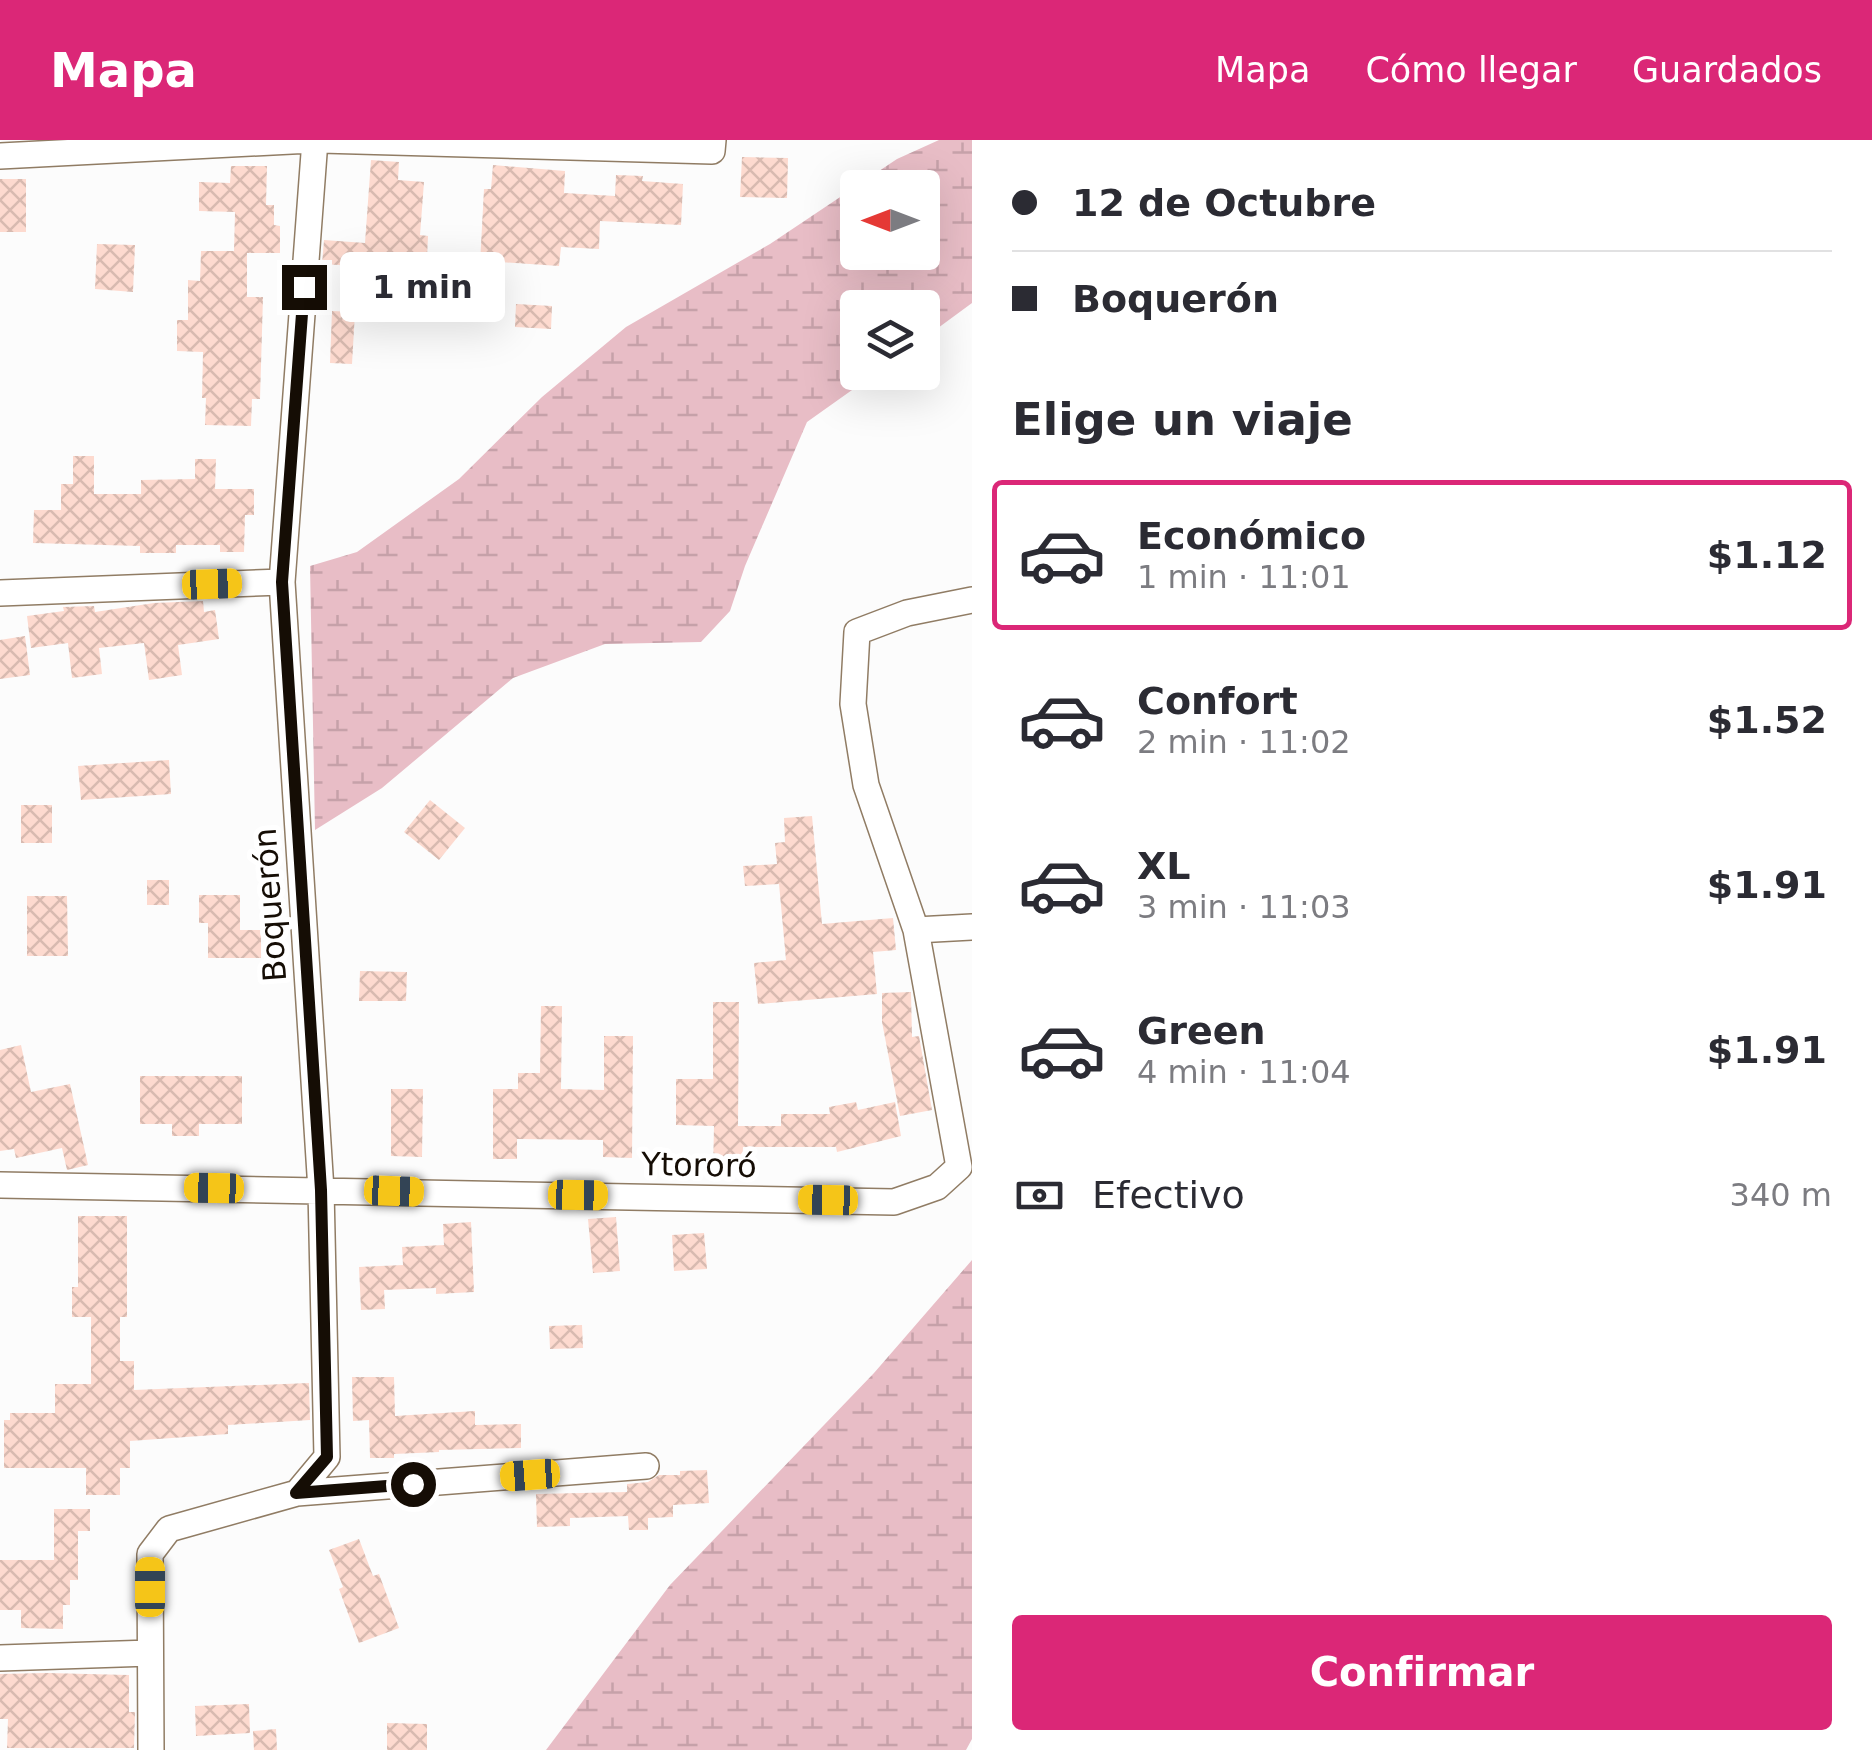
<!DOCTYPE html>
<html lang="es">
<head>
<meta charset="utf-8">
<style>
	:root { --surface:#fff; --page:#f7f7f7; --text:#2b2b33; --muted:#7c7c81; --line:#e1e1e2; --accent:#db2777 }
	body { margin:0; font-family:"DejaVu Sans",sans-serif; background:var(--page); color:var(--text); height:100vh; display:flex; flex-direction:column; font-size:38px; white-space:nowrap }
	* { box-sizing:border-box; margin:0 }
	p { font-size:32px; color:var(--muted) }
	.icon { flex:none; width:55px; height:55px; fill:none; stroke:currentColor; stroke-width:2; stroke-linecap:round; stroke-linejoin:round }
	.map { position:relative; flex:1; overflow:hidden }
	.sheet { display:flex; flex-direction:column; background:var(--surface); width:900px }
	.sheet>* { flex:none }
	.banner { display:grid; align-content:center; height:220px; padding:0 40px; background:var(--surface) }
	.needle { width:65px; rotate:270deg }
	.controls { position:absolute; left:840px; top:30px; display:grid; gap:20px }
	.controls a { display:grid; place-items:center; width:100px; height:100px; border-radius:10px; background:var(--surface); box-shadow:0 10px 40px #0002; font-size:50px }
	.end { position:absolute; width:45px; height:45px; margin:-22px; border:12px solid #150d05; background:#fff; box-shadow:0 0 0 5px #fff }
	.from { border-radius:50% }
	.bubble { position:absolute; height:70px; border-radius:10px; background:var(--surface); box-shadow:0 10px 40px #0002; font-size:32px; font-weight:800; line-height:70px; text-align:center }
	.car { position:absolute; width:30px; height:60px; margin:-30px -15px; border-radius:12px; box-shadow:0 0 8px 2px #0007; background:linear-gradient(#f5c518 24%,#345 0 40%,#f5c518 0 76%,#345 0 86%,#f5c518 0) }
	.banner b { display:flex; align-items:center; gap:35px; height:95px; font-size:38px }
	.banner b+b { border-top:2px solid var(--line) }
	.banner i { width:25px; height:25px; background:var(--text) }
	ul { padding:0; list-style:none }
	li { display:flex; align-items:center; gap:30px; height:150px; margin:0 20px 15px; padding:0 20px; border:5px solid transparent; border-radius:10px }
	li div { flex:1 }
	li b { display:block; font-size:38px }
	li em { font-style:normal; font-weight:800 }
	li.on { border-color:var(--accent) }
	li>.icon { width:90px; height:90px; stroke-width:1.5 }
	h2 { padding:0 40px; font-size:45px; line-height:120px }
	.pay { display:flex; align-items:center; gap:25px; height:110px; padding:0 40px; font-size:38px }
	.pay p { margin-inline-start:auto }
	.button { display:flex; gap:20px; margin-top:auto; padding:20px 40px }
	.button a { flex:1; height:115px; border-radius:10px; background:var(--accent); color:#fff; font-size:40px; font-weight:800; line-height:115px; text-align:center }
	header { display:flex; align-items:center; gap:60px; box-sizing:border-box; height:140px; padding:0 50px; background:var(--accent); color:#fff }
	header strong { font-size:48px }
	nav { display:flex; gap:55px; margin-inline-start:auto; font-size:35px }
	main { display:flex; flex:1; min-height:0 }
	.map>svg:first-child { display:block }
	.wetland { fill:url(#wetland-marsh); fill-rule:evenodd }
	.building { fill:url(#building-cross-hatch) }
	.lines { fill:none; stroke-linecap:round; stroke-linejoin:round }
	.street-casing { stroke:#907c64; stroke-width:28 }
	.street { stroke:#fff; stroke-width:25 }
	.route { stroke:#150d05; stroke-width:12 }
	.labels { text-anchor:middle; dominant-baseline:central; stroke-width:10; stroke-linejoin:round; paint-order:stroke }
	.street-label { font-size:32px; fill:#150d05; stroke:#fff }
</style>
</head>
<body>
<header>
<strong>Mapa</strong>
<nav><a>Mapa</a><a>Cómo llegar</a><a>Guardados</a></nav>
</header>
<main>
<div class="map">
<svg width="972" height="1610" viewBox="0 0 972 1610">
	<defs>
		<pattern id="wetland-marsh" width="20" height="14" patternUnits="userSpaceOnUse" patternTransform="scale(2.5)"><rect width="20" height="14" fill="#e8bdc6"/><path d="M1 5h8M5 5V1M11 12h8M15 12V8" fill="none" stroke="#c6a1a9"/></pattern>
		<pattern id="building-cross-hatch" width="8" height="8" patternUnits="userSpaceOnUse" patternTransform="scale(2.5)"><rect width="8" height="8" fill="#fddacf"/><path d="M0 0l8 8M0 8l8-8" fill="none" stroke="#d8bab0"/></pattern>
	</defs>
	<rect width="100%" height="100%" fill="#fcfcfc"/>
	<path class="wetland" d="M 939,0 L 972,0 L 972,163 L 923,199 L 922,168 L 858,168 L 858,232 L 876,233 L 807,282 L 745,426 L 730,471 L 701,502 L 605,504 L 513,538 L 382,648 L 315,690 L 310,426 L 357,412 L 459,339 L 542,257 L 626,187 L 770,104 L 897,19 ZM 858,48 L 922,48 L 922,112 L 858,112 Z
		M 972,1120 L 972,1599 L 966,1610 L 546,1610 L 670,1445 L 874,1233 Z"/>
	<path class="building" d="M 742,17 L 788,18 L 787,58 L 740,57 Z
		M 371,20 L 399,22 L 398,40 L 424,42 L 420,95 L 428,96 L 427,118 L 388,116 L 387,128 L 322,124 L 324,100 L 365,103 Z
		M 493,25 L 565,31 L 564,53 L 615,56 L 616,35 L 643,36 L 642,41 L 683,44 L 681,85 L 600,81 L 599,109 L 561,107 L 559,126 L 500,122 L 498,146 L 478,145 L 476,176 L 450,174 L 453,122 L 480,124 L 484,49 L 491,49 Z
		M 231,26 L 267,26 L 266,65 L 274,65 L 274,85 L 280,86 L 280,113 L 247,113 L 247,157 L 263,157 L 260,259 L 252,259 L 251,286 L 205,285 L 206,258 L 202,258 L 203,212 L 177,211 L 177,180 L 188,180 L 188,140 L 200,141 L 201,111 L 234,111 L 235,72 L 199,71 L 199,42 L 230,43 Z
		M 0,39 L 26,39 L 26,92 L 0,92 Z
		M 97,104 L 135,105 L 133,152 L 95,149 Z
		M 516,164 L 552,166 L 551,189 L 515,187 Z
		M 332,171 L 355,172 L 352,224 L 330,223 Z
		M 73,316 L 94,316 L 94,354 L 141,354 L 141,340 L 195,339 L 195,319 L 216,319 L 215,349 L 254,349 L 254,375 L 245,375 L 244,412 L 220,412 L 220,405 L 176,405 L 176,413 L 140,413 L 140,406 L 33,403 L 34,370 L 61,370 L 61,344 L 73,344 Z
		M 203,461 L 204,472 L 215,470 L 219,499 L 178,505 L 182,535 L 149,540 L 144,503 L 99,508 L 102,534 L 72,538 L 68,503 L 31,508 L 27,476 L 64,471 L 63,467 L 94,466 L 95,472 L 154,463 Z
		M 25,496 L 30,535 L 0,539 L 0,500 Z
		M 169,620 L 171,654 L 81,660 L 78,626 Z
		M 430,660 L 465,688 L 439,720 L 404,692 Z
		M 21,665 L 52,665 L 52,703 L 21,703 Z
		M 812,676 L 822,784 L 893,778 L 896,810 L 873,812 L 877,854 L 758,864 L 754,823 L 786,820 L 779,744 L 745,746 L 743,726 L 777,724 L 775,703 L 785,702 L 784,678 Z
		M 147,740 L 169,740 L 169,765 L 147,765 Z
		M 199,755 L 240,755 L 240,790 L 261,790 L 261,818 L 208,818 L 208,783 L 199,783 Z
		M 27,756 L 67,756 L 68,816 L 27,816 Z
		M 360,831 L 407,832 L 406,861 L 359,861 Z
		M 911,852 L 912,897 L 919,896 L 932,970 L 900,976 L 882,882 L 882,853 Z
		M 713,862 L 739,862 L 738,986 L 781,986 L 781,974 L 830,974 L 829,967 L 856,962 L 858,970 L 895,962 L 901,996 L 837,1012 L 836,1007 L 743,1007 L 742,1030 L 713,1030 L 714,986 L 676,985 L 676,939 L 713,939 Z
		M 541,866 L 562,866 L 561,949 L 604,950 L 604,896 L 633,896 L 632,1018 L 603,1017 L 603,1000 L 517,999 L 517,1019 L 493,1019 L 493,949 L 518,949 L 518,933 L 540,933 Z
		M 21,905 L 31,952 L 70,944 L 88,1025 L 67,1030 L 62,1008 L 16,1018 L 14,1009 L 0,1011 L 0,910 Z
		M 140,936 L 242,936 L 242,984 L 199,984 L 199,996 L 172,996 L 172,984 L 140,984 Z
		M 391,949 L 423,949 L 422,1017 L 391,1016 Z
		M 78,1076 L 127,1076 L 127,1177 L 120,1177 L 120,1221 L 134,1221 L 134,1250 L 309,1243 L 310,1280 L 228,1285 L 228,1294 L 130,1301 L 130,1328 L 120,1328 L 120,1355 L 86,1355 L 86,1328 L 4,1328 L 4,1280 L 10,1280 L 10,1273 L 55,1273 L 55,1244 L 91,1244 L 91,1177 L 72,1177 L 72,1147 L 78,1147 Z
		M 616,1077 L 620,1131 L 593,1133 L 588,1079 Z
		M 471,1082 L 474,1152 L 436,1154 L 436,1148 L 384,1150 L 385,1169 L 361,1170 L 359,1127 L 403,1125 L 402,1107 L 444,1105 L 443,1084 Z
		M 704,1093 L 707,1129 L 674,1131 L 672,1095 Z
		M 582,1185 L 583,1208 L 550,1209 L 549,1186 Z
		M 352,1237 L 394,1237 L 395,1276 L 475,1271 L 475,1285 L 521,1284 L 521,1308 L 439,1310 L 439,1312 L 394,1314 L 394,1318 L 370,1318 L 369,1280 L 353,1281 Z
		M 707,1330 L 709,1363 L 673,1365 L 673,1377 L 648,1378 L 648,1390 L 629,1390 L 628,1376 L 570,1378 L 570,1386 L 537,1387 L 536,1354 L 627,1352 L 627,1344 L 648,1342 L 659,1335 L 680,1335 L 680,1331 Z
		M 54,1369 L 90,1369 L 90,1391 L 78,1391 L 78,1440 L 70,1440 L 70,1465 L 63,1465 L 63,1489 L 21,1488 L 21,1470 L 0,1470 L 0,1420 L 54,1420 Z
		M 359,1399 L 373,1436 L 379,1434 L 399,1488 L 359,1503 L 339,1449 L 343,1447 L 329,1410 Z
		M 47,1533 L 129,1535 L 129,1572 L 135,1572 L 134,1608 L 7,1608 L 8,1579 L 0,1579 L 0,1534 Z
		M 249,1564 L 250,1593 L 196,1596 L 195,1566 Z
		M 387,1583 L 427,1584 L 427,1610 L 387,1610 Z
		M 276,1589 L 277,1610 L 254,1610 L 253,1591 Z"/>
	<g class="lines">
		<g class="street-casing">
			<path id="street" d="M 321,0 L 712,11 L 713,0
				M 0,16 L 311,0
				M 0,453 L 282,442
				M 916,790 L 972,787
				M 0,1045 L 894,1062 L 937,1047 L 959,1027 L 916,790 L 866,645 L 853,564 L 857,492 L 907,473 L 972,460
				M 297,1353 L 646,1326
				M 0,1518 L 150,1513
				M 151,1610 L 150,1414 L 169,1389 L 297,1353 L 327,1317 L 321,1050 L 282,442 L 315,0"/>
		</g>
		<use href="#street" class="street"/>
	</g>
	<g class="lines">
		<path class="route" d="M 304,147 L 282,442 L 321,1050 L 327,1317 L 296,1353 L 413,1344"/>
	</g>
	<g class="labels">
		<g class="street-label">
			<text transform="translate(270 765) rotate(-94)">Boquerón</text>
			<text transform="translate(699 1025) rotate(1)">Ytororó</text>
		</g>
	</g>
</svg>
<div class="controls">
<a><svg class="needle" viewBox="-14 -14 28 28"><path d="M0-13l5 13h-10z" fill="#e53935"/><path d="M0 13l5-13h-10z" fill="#7c7c81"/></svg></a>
<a><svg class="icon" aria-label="layers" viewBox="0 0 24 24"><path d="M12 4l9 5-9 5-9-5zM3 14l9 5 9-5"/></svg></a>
</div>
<i class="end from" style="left:413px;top:1344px"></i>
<i class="end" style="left:304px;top:147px"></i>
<div class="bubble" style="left:340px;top:112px;width:165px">1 min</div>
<i class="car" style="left:212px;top:444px;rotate:88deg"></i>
<i class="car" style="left:214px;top:1048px;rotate:271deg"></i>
<i class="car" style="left:394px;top:1051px;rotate:92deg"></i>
<i class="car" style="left:578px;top:1055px;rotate:91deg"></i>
<i class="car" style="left:828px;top:1060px;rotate:271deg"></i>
<i class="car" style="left:530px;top:1335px;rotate:266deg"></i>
<i class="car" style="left:150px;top:1447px;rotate:0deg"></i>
</div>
<section class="sheet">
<div class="banner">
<b><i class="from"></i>12 de Octubre</b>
<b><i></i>Boquerón</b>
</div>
<h2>Elige un viaje</h2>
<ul>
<li class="on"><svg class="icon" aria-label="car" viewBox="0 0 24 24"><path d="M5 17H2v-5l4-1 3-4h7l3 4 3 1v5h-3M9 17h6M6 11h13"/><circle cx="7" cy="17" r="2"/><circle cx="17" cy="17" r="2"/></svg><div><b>Económico</b><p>1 min · 11:01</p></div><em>$1.12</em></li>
<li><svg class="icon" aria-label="car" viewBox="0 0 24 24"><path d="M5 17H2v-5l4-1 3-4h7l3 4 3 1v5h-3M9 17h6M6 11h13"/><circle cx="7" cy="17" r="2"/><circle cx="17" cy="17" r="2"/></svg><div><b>Confort</b><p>2 min · 11:02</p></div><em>$1.52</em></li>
<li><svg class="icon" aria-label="car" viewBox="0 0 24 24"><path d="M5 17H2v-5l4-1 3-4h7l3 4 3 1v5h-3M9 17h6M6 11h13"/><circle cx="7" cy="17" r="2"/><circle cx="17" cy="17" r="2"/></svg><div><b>XL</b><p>3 min · 11:03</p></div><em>$1.91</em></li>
<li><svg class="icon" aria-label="car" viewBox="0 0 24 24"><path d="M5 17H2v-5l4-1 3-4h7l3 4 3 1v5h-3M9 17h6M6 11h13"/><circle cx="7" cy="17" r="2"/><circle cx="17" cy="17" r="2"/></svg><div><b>Green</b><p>4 min · 11:04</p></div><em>$1.91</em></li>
</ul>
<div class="pay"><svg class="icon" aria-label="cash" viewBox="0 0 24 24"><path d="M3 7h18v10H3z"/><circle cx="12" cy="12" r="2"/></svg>Efectivo<p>340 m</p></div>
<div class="button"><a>Confirmar</a></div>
</section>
</main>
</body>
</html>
